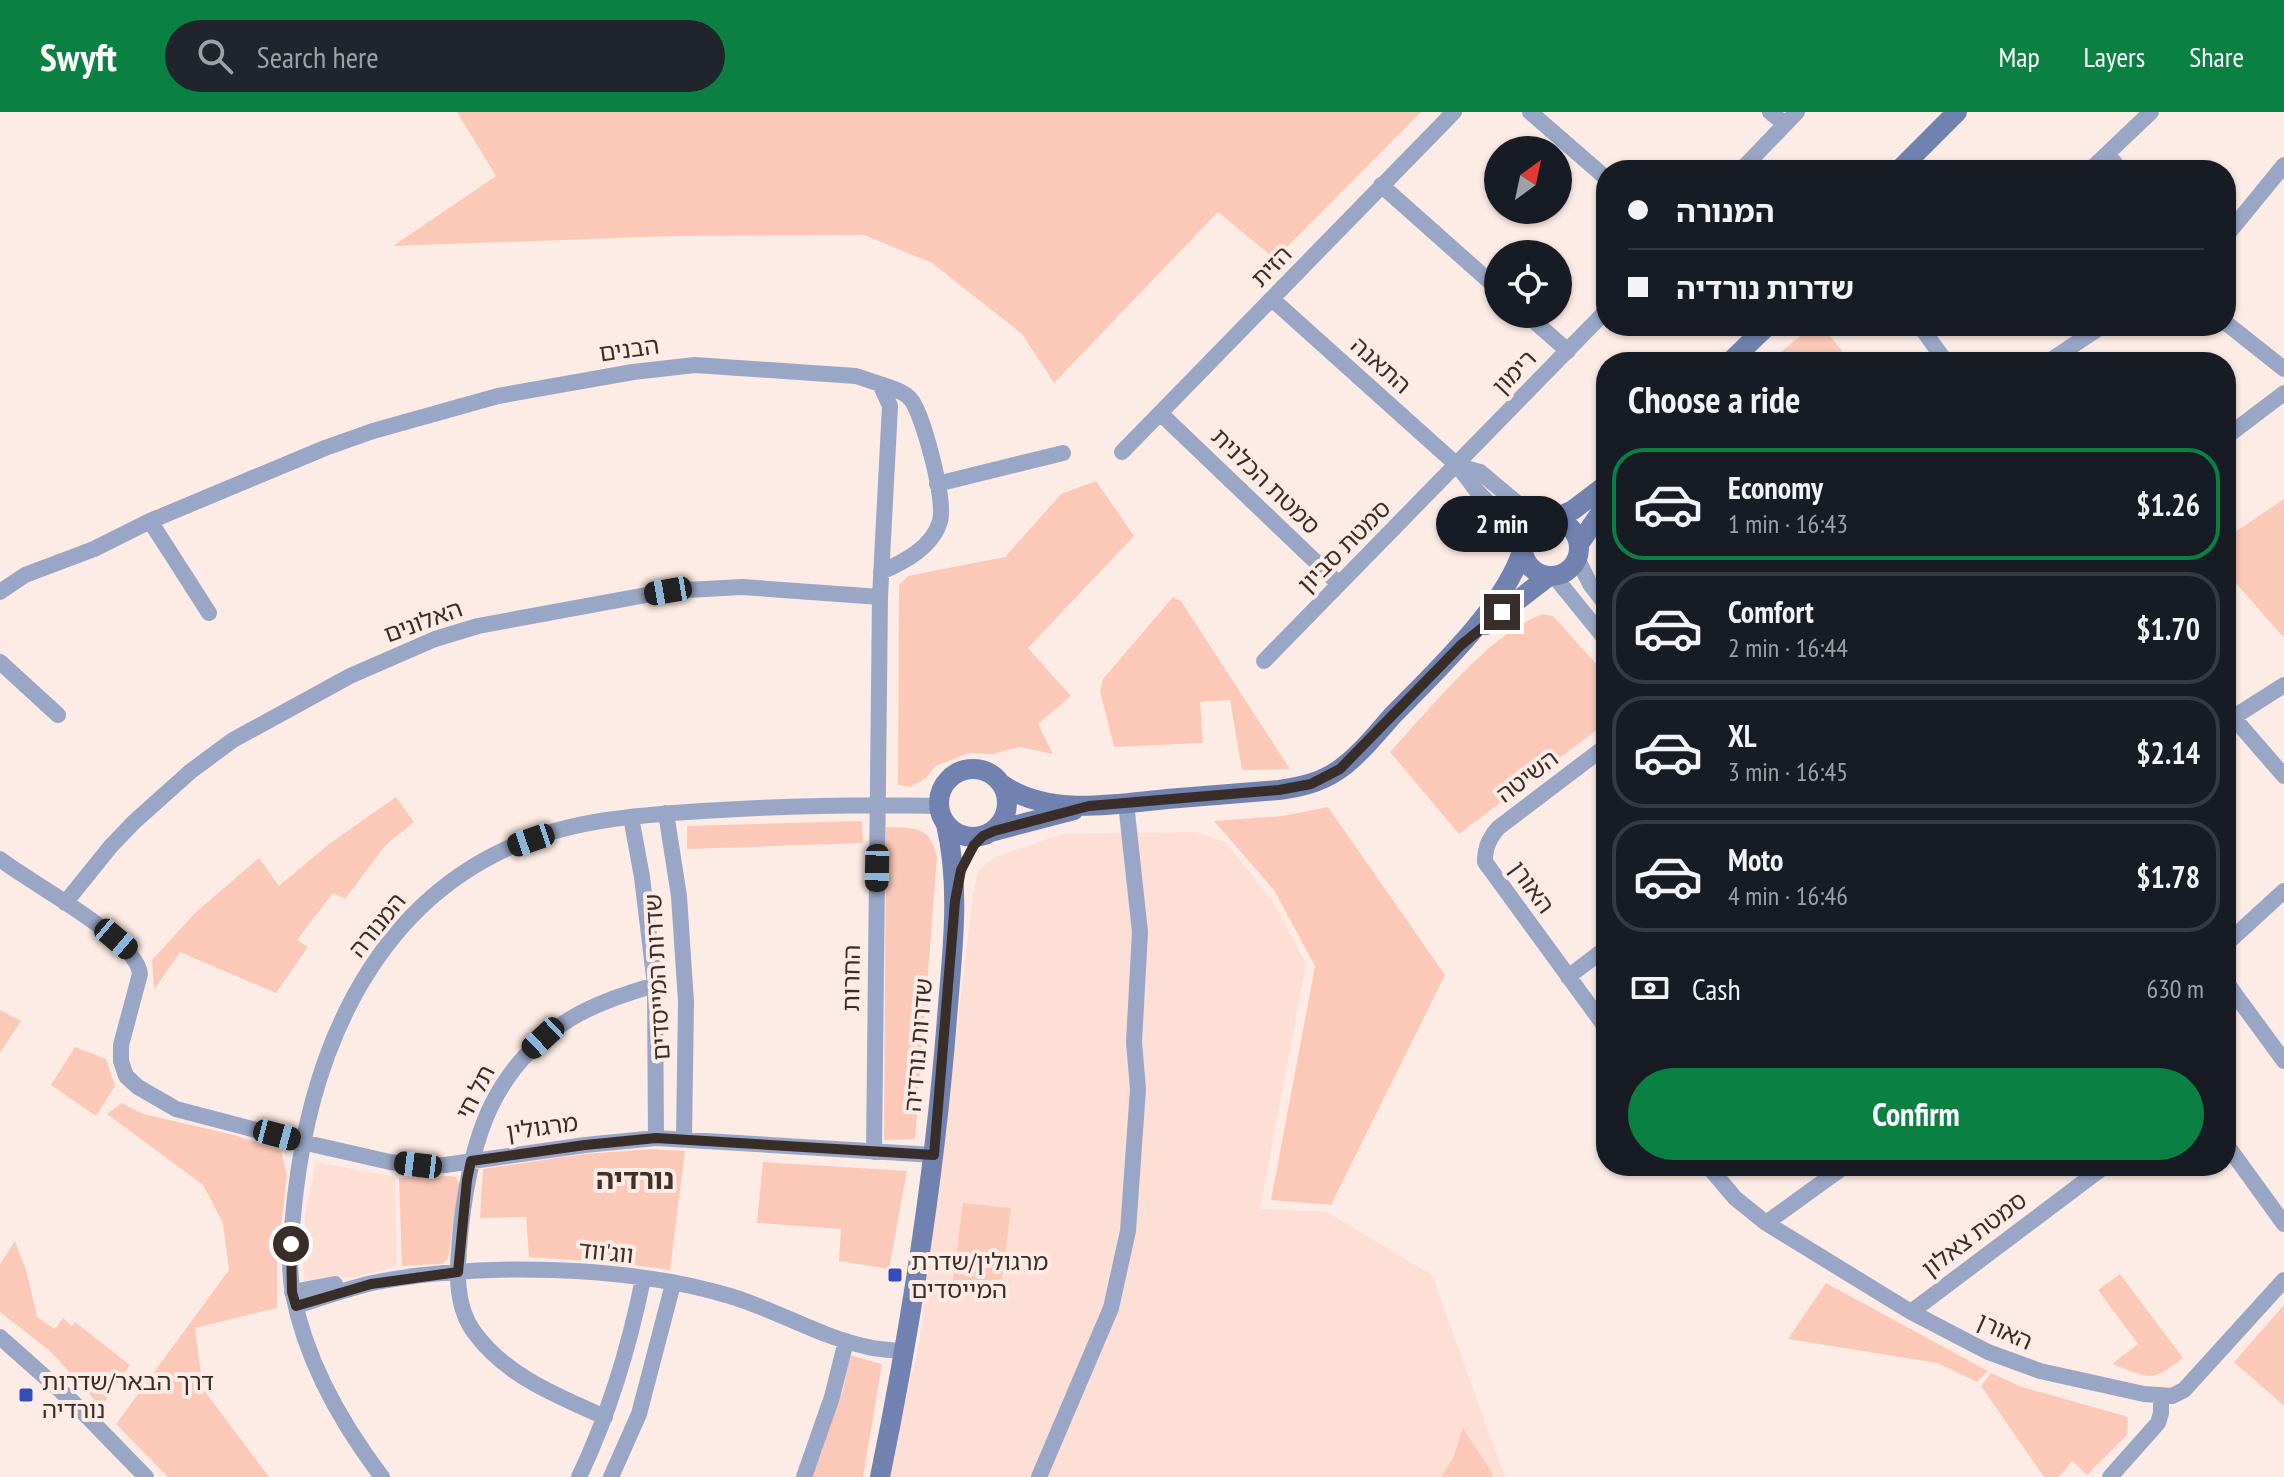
<!DOCTYPE html>
<html lang="en">
<head>
<meta charset="utf-8">
<style>
	:root { --surface:#171b24; --page:#20242c; --text:#f1f3f6; --muted:#9ea1a6; --line:#363941; --accent:#0b8043 }
	body { margin:0; font-family:"PT Sans Narrow","Noto Sans Hebrew",sans-serif; background:var(--page); color:var(--text); height:100vh; display:flex; flex-direction:column; font-size:30px; white-space:nowrap }
	* { box-sizing:border-box; margin:0 }
	p { font-size:26px; color:var(--muted) }
	.icon { flex:none; width:44px; height:44px; fill:none; stroke:currentColor; stroke-width:2; stroke-linecap:round; stroke-linejoin:round }
	.map { position:relative; flex:1; overflow:hidden }
	.sheet { position:absolute; left:1596px; top:240px; width:640px; height:824px; display:flex; flex-direction:column; background:var(--surface); border-radius:32px; box-shadow:0 2px 6px #0004 }
	.sheet>* { flex:none }
	.hud { position:absolute; left:1596px; top:48px; width:640px; height:176px; border-radius:32px; box-shadow:0 2px 6px #0004; display:grid; align-content:center; height:176px; padding:0 32px; background:var(--surface) }
	.needle { width:52px; rotate:33deg }
	.controls { position:absolute; left:1484px; top:24px; display:grid; gap:16px }
	.controls a { display:grid; place-items:center; width:88px; height:88px; border-radius:50%; background:var(--surface); box-shadow:0 2px 6px #0004; font-size:40px }
	.end { position:absolute; width:36px; height:36px; margin:-18px; border:10px solid #382d29; background:#fff; box-shadow:0 0 0 4px #fff }
	.from { border-radius:50% }
	.bubble { position:absolute; height:56px; border-radius:28px; background:var(--surface); box-shadow:0 2px 6px #0004; font-size:26px; font-weight:700; line-height:56px; text-align:center }
	.car { position:absolute; width:24px; height:48px; margin:-24px -12px; border-radius:10px; box-shadow:0 0 6px 2px #0007; background:linear-gradient(#222 24%,#8ab4d8 0 40%,#222 0 76%,#8ab4d8 0 86%,#222 0) }
	.hud b { display:flex; align-items:center; gap:28px; height:76px; font-size:30px }
	.hud b+b { border-top:2px solid var(--line) }
	.hud i { width:20px; height:20px; background:var(--text) }
	ul { padding:0; list-style:none }
	li { display:flex; align-items:center; gap:24px; height:112px; margin:0 16px 12px; padding:0 16px; border:4px solid var(--line); border-radius:32px }
	li div { flex:1 }
	li b { display:block; font-size:30px }
	li em { font-style:normal; font-weight:700 }
	li.selected { border-color:var(--accent) }
	li>.icon { width:72px; height:72px; stroke-width:1.5 }
	h2 { padding:0 32px; font-size:36px; line-height:96px }
	.pay { display:flex; align-items:center; gap:20px; height:88px; padding:0 32px; font-size:30px }
	.pay p { margin-inline-start:auto }
	.cta { display:flex; gap:16px; margin-top:auto; padding:16px 32px }
	.cta a { flex:1; height:92px; border-radius:48px; background:var(--accent); color:#fff; font-size:32px; font-weight:700; line-height:92px; text-align:center }
	header { display:flex; align-items:center; gap:48px; box-sizing:border-box; height:112px; padding:0 40px; background:var(--accent); color:#fff }
	header strong { font-size:38px }
	nav { display:flex; gap:44px; margin-inline-start:auto; font-size:28px }
	.search { width:560px; height:72px; background:var(--page); display:flex; align-items:center; gap:20px; box-sizing:border-box; padding:0 28px; border-radius:44px; color:var(--muted); font-size:30px }
	.map>svg:first-child { display:block }
	.built { fill:#fddfd6 }
	.green { fill:#fcc9b9 }
	.lines { fill:none; stroke-linecap:round; stroke-linejoin:round }
	.street { stroke:#9aa6c6; stroke-width:16 }
	.secondary { stroke:#7182b0; stroke-width:20 }
	.route { stroke:#382d29; stroke-width:10 }
	.poi-dot { fill:#344cbe; stroke:#fdebe6; stroke-width:3 }
	.labels { text-anchor:middle; dominant-baseline:central; stroke-width:8; stroke-linejoin:round; paint-order:stroke }
	.street-label { font-size:24px; fill:#382d29; stroke:#fdebe6 }
	.poi-label { font-size:24px; fill:#382d29; stroke:#fdebe6; text-anchor:start }
	.quarter-label { font-size:28px; font-weight:bold; fill:#442f28; stroke:#fdebe6 }
</style>
</head>
<body>
<header>
<strong>Swyft</strong>
<div class="search"><svg class="icon" aria-label="search" viewBox="0 0 24 24"><circle cx="10" cy="10" r="6"/><path d="M15 15l6 6"/></svg>Search here</div>
<nav><a>Map</a><a>Layers</a><a>Share</a></nav>
</header>
<div class="map">
<svg width="2284" height="1365" viewBox="0 0 2284 1365">
	<rect width="100%" height="100%" fill="#fdebe6"/>
	<path class="built" d="M 1196,720 L 1225,730 L 1272,788 L 1306,852 L 1260,1097 L 1327,1100 L 1432,1163 L 1505,1365 L 886,1365 L 919,1233 L 973,782 L 979,757 L 996,745 L 1062,722 Z
		M 316,1050 L 395,1065 L 397,1154 L 356,1165 L 305,1168 L 303,1156 L 305,1105 Z"/>
	<path class="green" d="M 457,0 L 1421,0 L 1275,147 L 1218,100 L 1054,271 L 1022,222 L 932,151 L 864,123 L 673,124 L 393,134 L 496,64 Z
		M 1813,214 L 1822,214 L 1851,250 L 1768,250 Z
		M 1096,369 L 1134,424 L 1028,536 L 1071,584 L 1038,612 L 1053,642 L 1019,635 L 993,642 L 969,641 L 936,654 L 925,667 L 910,675 L 898,673 L 899,473 L 908,464 L 1005,445 L 1061,382 Z
		M 2284,387 L 2284,526 L 2226,460 L 2226,416 L 2232,422 Z
		M 1173,485 L 1181,489 L 1290,657 L 1242,658 L 1230,588 L 1200,590 L 1203,631 L 1114,635 L 1100,579 L 1103,567 Z
		M 1543,502 L 1553,504 L 1606,563 L 1606,611 L 1459,722 L 1390,640 C 1427,600 1493,518 1543,502 Z
		M 396,685 L 414,710 L 385,734 L 345,787 L 333,781 L 297,828 L 308,835 L 276,881 L 180,840 L 154,878 L 152,848 L 195,801 L 259,746 L 279,774 L 329,732 Z
		M 1328,695 L 1445,863 L 1331,1093 L 1271,1088 L 1315,854 L 1274,778 L 1214,709 L 1283,704 Z
		M 862,709 L 863,731 L 687,737 L 687,714 Z
		M 886,715 C 914,716 930,713 937,745 L 915,1027 L 884,1028 Z
		M 0,898 L 21,909 L 0,941 Z
		M 75,935 L 106,947 L 115,974 L 96,1004 L 51,973 Z
		M 122,991 L 143,1002 L 234,1023 L 281,1038 L 287,1064 L 277,1151 L 277,1196 L 195,1216 L 203,1277 L 269,1365 L 168,1365 L 116,1312 L 229,1158 L 223,1111 L 203,1073 L 107,1002 Z
		M 652,1037 L 685,1039 L 670,1158 L 618,1151 L 529,1145 L 526,1105 L 480,1106 L 483,1057 L 584,1042 Z
		M 763,1050 L 907,1059 L 889,1157 L 839,1149 L 841,1117 L 757,1111 Z
		M 448,1064 L 456,1065 L 459,1072 L 448,1147 L 442,1152 L 402,1154 L 399,1066 Z
		M 963,1091 L 1011,1096 L 1001,1175 L 953,1169 Z
		M 15,1129 L 27,1161 L 37,1205 L 55,1217 L 63,1206 L 72,1214 L 75,1210 L 130,1253 L 101,1295 L 50,1239 L 0,1200 L 0,1152 Z
		M 2120,1162 L 2183,1246 C 2149,1272 2150,1266 2112,1252 L 2138,1232 L 2098,1178 Z
		M 1826,1171 L 1988,1259 L 1977,1270 L 1937,1251 L 1788,1227 Z
		M 2284,1193 L 2284,1294 L 2234,1250 Z
		M 850,1243 L 882,1252 L 863,1365 L 811,1365 L 843,1278 Z
		M 1991,1261 L 2022,1275 L 2125,1304 L 2128,1306 L 2127,1323 L 2087,1363 L 2072,1349 L 2059,1365 L 2044,1365 L 1981,1274 Z
		M 1463,1316 L 1493,1362 L 1492,1365 L 1441,1365 L 1453,1346 Z"/>
	<g class="lines">
		<path class="street" d="M 1530,0 L 1606,66
			M 1770,0 L 1785,12
			M 2108,42 L 2120,58
			M 1741,58 L 1797,0
			M 2090,58 L 2151,0
			M 1381,73 L 1498,177
			M 2226,124 L 2284,53
			M 1273,188 L 1458,354 L 1476,378 L 1518,421 L 1524,432
			M 1526,202 L 1568,239
			M 2226,211 L 2284,257
			M 1920,214 L 1946,250
			M 2048,250 L 2102,214
			M 880,272 C 891,276 905,279 912,289 C 924,307 946,389 940,409 C 933,435 904,450 881,460
			M 1160,301 L 1339,472
			M 2226,325 L 2284,281
			M 1122,340 L 1454,0
			M 1458,354 L 1480,360 L 1541,411
			M 937,372 L 1063,341
			M 150,409 L 209,501
			M 1577,446 L 1590,472 L 1606,493
			M 1554,464 L 1606,528
			M 0,480 L 25,463 L 94,437 L 150,409 L 325,336 L 373,319 L 498,284 L 633,260 L 695,253 L 856,264 L 880,272 L 890,294 L 880,485 L 874,1040
			M 1264,549 L 1606,199
			M 0,550 L 58,603
			M 2226,597 L 2284,664
			M 2226,610 L 2284,573
			M 1606,634 L 1498,716 C 1489,727 1485,735 1485,750 L 1606,916
			M 666,701 L 679,784 L 686,890 L 684,1028
			M 631,705 L 642,765 L 655,873 L 656,1026
			M 0,747 C 31,772 136,825 140,862 L 121,933 L 121,949 L 126,964 L 138,975 L 176,997 L 302,1030 L 390,1050 L 418,1053 L 445,1053 L 585,1033 L 656,1026 L 934,1043
			M 65,791 L 111,734 L 134,710 L 191,659 L 233,628 L 350,564 L 435,527 L 478,514 L 668,479 L 742,475 L 880,485
			M 2226,832 L 2284,779
			M 1568,865 L 1606,836
			M 2226,870 L 2284,949
			M 2226,1032 L 2284,1112
			M 1708,1054 L 1735,1086 L 1766,1111 L 1911,1200 L 1988,1240 L 2040,1259 L 2144,1282 L 2172,1284 L 2184,1278 L 2284,1168
			M 1766,1111 L 1845,1054
			M 292,1180 L 335,1172
			M 296,1194 C 321,1186 347,1177 372,1171 C 479,1150 626,1153 730,1184 C 777,1198 820,1225 868,1235 C 880,1238 892,1238 904,1239
			M 1911,1200 L 2105,1054
			M 0,1225 L 71,1288 L 146,1365
			M 605,1305 C 557,1284 506,1264 474,1220 C 452,1190 458,1148 461,1114 C 471,1027 492,956 570,907 C 596,891 626,882 655,873
			M 382,1365 C 341,1311 306,1249 293,1182 C 287,1151 292,1116 295,1085 C 311,943 370,799 508,736 C 568,708 638,703 703,699 C 782,694 860,692 939,694
			M 579,1365 C 609,1302 629,1236 643,1167
			M 611,1365 L 639,1302 L 673,1172
			M 804,1365 L 832,1285 L 846,1229
			M 1039,1365 L 1111,1196 L 1128,1119 L 1138,977 L 1134,930 L 1140,820 L 1126,691
			M 2110,1365 L 2158,1311 L 2161,1301 L 2161,1285"/>
		<path class="secondary" d="M 1899,58 L 1957,0
			M 1730,250 L 1767,214
			M1523 436a28 28 0 1 1 56 0a28 28 0 1 1-56 0Z
			M 1549,409 L 1573,398 L 1606,373
			M 1579,432 L 1606,393
			M 1486,513 L 1549,464
			M939 691a34 34 0 1 1 68 0a34 34 0 1 1-68 0Z
			M 1003,673 C 1049,705 1115,692 1167,687 C 1205,684 1242,681 1279,678 C 1300,675 1319,671 1337,659 C 1358,645 1376,622 1393,603 C 1435,560 1507,493 1523,436
			M 994,719 L 1074,698
			M 880,1365 C 911,1214 935,1060 947,906 C 952,841 961,777 946,712"/>
	</g>
	<g class="lines">
		<path class="route" d="M 291,1132 L 292,1180 L 296,1194 L 371,1172 L 458,1160 L 467,1068 L 471,1049 L 585,1033 L 656,1026 L 934,1043 L 955,789 L 961,758 L 974,733 L 983,724 L 994,719 L 1089,694 L 1279,678 L 1311,672 L 1340,657 L 1461,533 L 1502,500"/>
	</g>
	<g class="poi-dot">
		<rect x="887" y="1155" width="16" height="16" rx="4"/>
		<rect x="18" y="1275" width="16" height="16" rx="4"/>
	</g>
	<g class="labels">
		<g class="street-label">
			<text transform="translate(1271 154) rotate(-46)">הזית</text>
			<text transform="translate(629 237) rotate(-8)">הבנים</text>
			<text transform="translate(1381 253) rotate(42)">התאנה</text>
			<text transform="translate(1514 260) rotate(-46)">רימון</text>
			<text transform="translate(1266 369) rotate(44)">סמטת הכלנית</text>
			<text transform="translate(1344 434) rotate(-45)">סמטת סביון</text>
			<text transform="translate(423 509) rotate(-20)">האלונים</text>
			<text transform="translate(1527 664) rotate(-37)">השיטה</text>
			<text transform="translate(1532 775) rotate(54)">האורן</text>
			<text transform="translate(377 813) rotate(-51)">המנורה</text>
			<text transform="translate(657 865) rotate(-93)">שדרות המייסדים</text>
			<text transform="translate(851 866) rotate(-89)">החרות</text>
			<text transform="translate(918 933) rotate(-85)">שדרות נורדיה</text>
			<text transform="translate(475 980) rotate(-63)">תל חי</text>
			<text transform="translate(542 1015) rotate(-8)">מרגולין</text>
			<text transform="translate(1974 1122) rotate(-37)">סמטת צאלון</text>
			<text transform="translate(606 1140) rotate(6)">ווג'ווד</text>
			<text transform="translate(2005 1219) rotate(24)">האורן</text>
		</g>
		<g class="poi-label">
			<text x="911" y="1149">מרגולין/שדרת<tspan x="911" dy="28">המייסדים</tspan></text>
			<text x="42" y="1269">דרך הבאר/שדרות<tspan x="42" dy="28">נורדיה</tspan></text>
		</g>
		<g class="quarter-label">
			<text x="635" y="1066">נורדיה</text>
		</g>
	</g>
</svg>
<div class="controls">
<a><svg class="needle" viewBox="-14 -14 28 28"><path d="M0-13l5 13h-10z" fill="#e53935"/><path d="M0 13l5-13h-10z" fill="#9ea1a6"/></svg></a>
<a><svg class="icon" aria-label="locate" viewBox="0 0 24 24"><circle cx="12" cy="12" r="6"/><path d="M12 2v4M12 18v4M2 12h4M18 12h4"/></svg></a>
</div>
<i class="end from" style="left:291px;top:1132px"></i>
<i class="end" style="left:1502px;top:500px"></i>
<div class="bubble" style="left:1436px;top:384px;width:132px">2 min</div>
<i class="car" style="left:668px;top:479px;rotate:260deg"></i>
<i class="car" style="left:531px;top:728px;rotate:251deg"></i>
<i class="car" style="left:877px;top:756px;rotate:181deg"></i>
<i class="car" style="left:116px;top:827px;rotate:130deg"></i>
<i class="car" style="left:543px;top:926px;rotate:227deg"></i>
<i class="car" style="left:277px;top:1023px;rotate:105deg"></i>
<i class="car" style="left:418px;top:1053px;rotate:277deg"></i>
<div class="hud">
<b><i class="from"></i>המנורה</b>
<b><i></i>שדרות נורדיה</b>
</div>
<section class="sheet">
<h2>Choose a ride</h2>
<ul>
<li class="selected"><svg class="icon" aria-label="car" viewBox="0 0 24 24"><path d="M5 17H2v-5l4-1 3-4h7l3 4 3 1v5h-3M9 17h6M6 11h13"/><circle cx="7" cy="17" r="2"/><circle cx="17" cy="17" r="2"/></svg><div><b>Economy</b><p>1 min · 16:43</p></div><em>$1.26</em></li>
<li><svg class="icon" aria-label="car" viewBox="0 0 24 24"><path d="M5 17H2v-5l4-1 3-4h7l3 4 3 1v5h-3M9 17h6M6 11h13"/><circle cx="7" cy="17" r="2"/><circle cx="17" cy="17" r="2"/></svg><div><b>Comfort</b><p>2 min · 16:44</p></div><em>$1.70</em></li>
<li><svg class="icon" aria-label="car" viewBox="0 0 24 24"><path d="M5 17H2v-5l4-1 3-4h7l3 4 3 1v5h-3M9 17h6M6 11h13"/><circle cx="7" cy="17" r="2"/><circle cx="17" cy="17" r="2"/></svg><div><b>XL</b><p>3 min · 16:45</p></div><em>$2.14</em></li>
<li><svg class="icon" aria-label="car" viewBox="0 0 24 24"><path d="M5 17H2v-5l4-1 3-4h7l3 4 3 1v5h-3M9 17h6M6 11h13"/><circle cx="7" cy="17" r="2"/><circle cx="17" cy="17" r="2"/></svg><div><b>Moto</b><p>4 min · 16:46</p></div><em>$1.78</em></li>
</ul>
<div class="pay"><svg class="icon" aria-label="cash" viewBox="0 0 24 24"><path d="M3 7h18v10H3z"/><circle cx="12" cy="12" r="2"/></svg>Cash<p>630 m</p></div>
<div class="cta"><a>Confirm</a></div>
</section>
</div>
</body>
</html>
